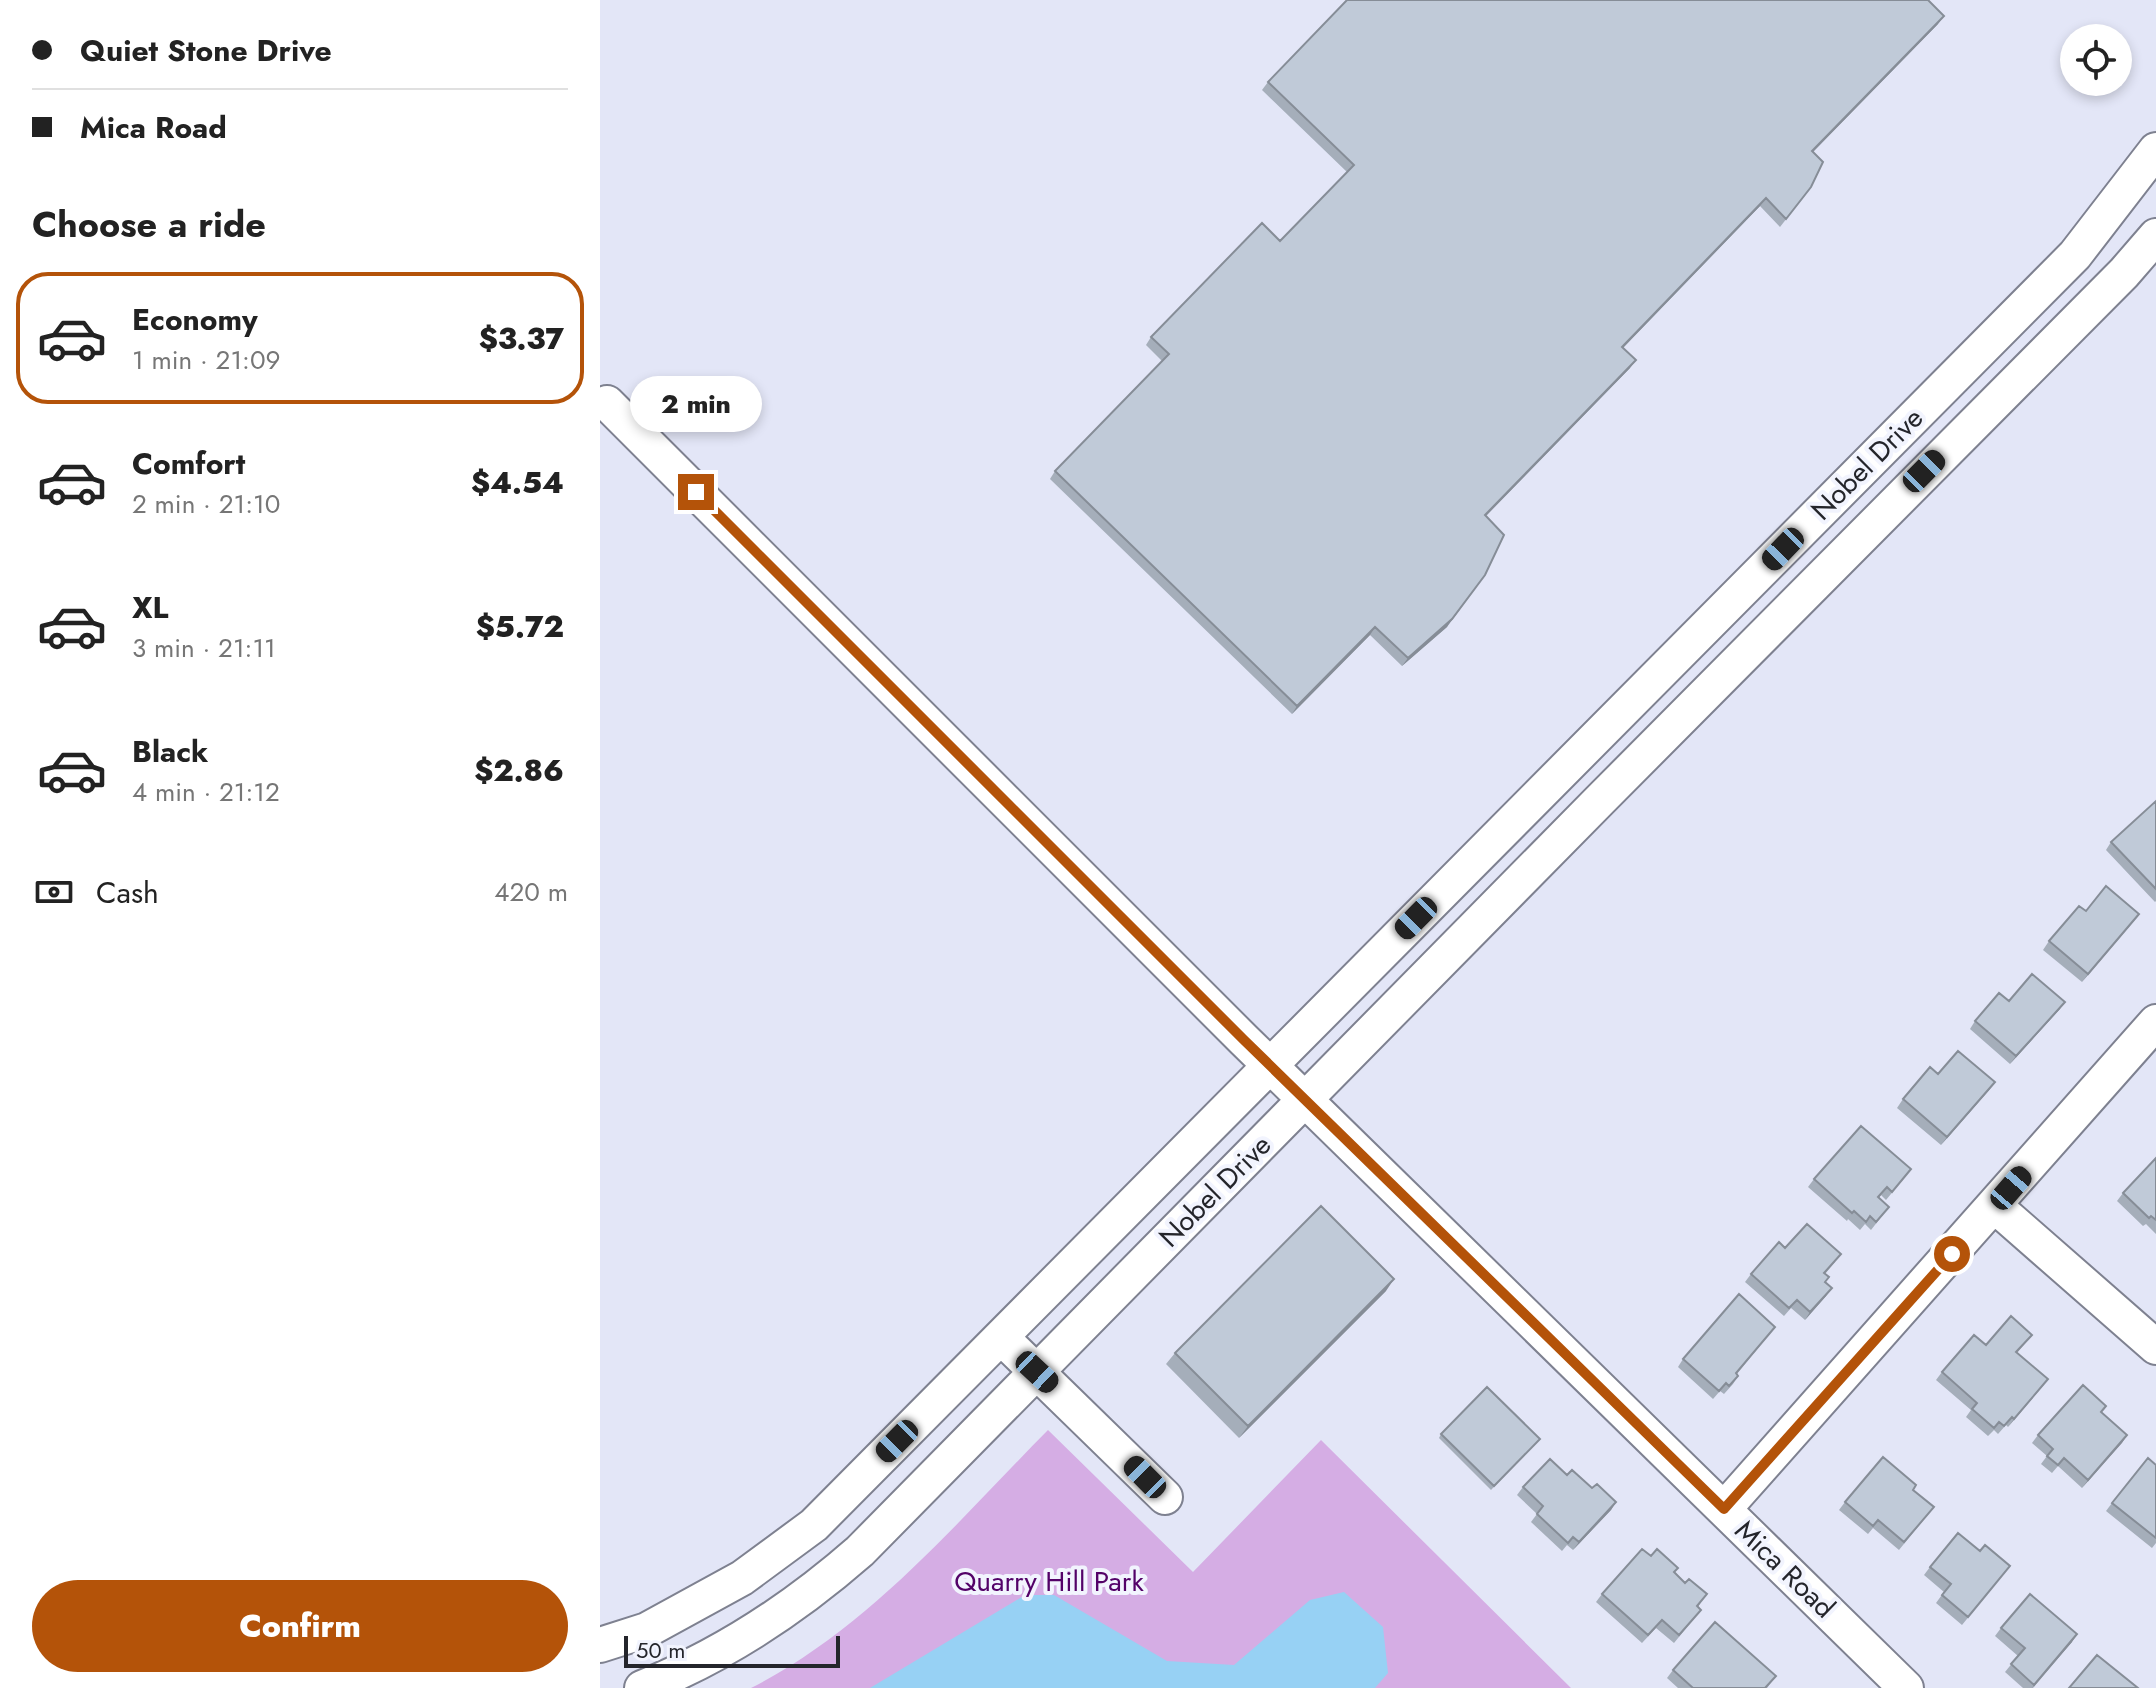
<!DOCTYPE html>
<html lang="en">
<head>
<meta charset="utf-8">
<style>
	:root { --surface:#fff; --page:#f2f2f2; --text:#222; --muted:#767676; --line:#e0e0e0; --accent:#b45309 }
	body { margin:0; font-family:Jost,sans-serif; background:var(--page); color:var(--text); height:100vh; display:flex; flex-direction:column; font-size:30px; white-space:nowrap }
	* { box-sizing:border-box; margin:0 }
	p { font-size:26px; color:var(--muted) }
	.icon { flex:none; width:44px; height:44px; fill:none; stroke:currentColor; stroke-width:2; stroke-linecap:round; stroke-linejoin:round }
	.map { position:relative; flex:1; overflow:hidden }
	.panel { display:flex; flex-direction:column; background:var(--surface); width:600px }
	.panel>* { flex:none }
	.top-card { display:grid; align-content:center; height:176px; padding:0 32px; background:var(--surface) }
	.controls { position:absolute; left:1460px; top:24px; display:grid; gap:16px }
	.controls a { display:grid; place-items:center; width:72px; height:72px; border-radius:50%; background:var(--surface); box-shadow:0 4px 12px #0003; font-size:40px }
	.scale { position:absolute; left:24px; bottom:20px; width:216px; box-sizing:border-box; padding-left:8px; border:4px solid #24252b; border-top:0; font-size:22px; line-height:28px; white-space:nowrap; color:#24252b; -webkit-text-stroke:6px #f2f4fe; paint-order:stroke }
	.end { position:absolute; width:36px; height:36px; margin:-18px; border:10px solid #b45309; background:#fff; box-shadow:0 0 0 4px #fff }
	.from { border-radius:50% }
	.bubble { position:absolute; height:56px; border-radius:28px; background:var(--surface); box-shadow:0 4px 12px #0003; font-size:26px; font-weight:800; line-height:56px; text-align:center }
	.car { position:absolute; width:24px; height:48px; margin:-24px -12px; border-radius:10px; box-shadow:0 0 6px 2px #0007; background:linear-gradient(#222 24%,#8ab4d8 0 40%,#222 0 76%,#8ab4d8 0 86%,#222 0) }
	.top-card b { display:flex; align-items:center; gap:28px; height:76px; font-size:30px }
	.top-card b+b { border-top:2px solid var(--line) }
	.top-card i { width:20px; height:20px; background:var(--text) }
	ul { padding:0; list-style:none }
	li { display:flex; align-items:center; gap:24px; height:132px; margin:0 16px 12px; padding:0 16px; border:4px solid transparent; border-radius:32px }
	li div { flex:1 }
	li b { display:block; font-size:30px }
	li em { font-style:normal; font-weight:800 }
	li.on { border-color:var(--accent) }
	li>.icon { width:72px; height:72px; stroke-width:1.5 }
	h2 { padding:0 32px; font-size:36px; line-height:96px }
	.pay { display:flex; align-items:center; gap:20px; height:88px; padding:0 32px; font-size:30px }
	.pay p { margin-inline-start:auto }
	.button { display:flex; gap:16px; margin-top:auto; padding:16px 32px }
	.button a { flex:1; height:92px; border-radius:48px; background:var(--accent); color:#fff; font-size:32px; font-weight:800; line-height:92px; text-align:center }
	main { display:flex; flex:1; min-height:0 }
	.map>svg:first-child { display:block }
	.green { fill:#d5ade4 }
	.water { fill:#97d1f4 }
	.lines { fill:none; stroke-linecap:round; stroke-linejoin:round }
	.minor-casing { stroke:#7e8190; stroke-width:38 }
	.minor { stroke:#fff; stroke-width:34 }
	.wall { fill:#a5aeba }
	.shaded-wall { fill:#868d97 }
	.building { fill:#c0cad8; stroke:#868d97; stroke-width:2 }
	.route { stroke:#b45309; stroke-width:10 }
	.labels { text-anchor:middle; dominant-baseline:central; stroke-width:8; stroke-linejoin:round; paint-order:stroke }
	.street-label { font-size:28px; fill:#24252b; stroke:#f2f4fe }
	.park-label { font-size:28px; fill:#530268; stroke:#f2f4fe }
</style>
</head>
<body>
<main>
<section class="panel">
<div class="top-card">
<b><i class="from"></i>Quiet Stone Drive</b>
<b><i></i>Mica Road</b>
</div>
<h2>Choose a ride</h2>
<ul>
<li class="on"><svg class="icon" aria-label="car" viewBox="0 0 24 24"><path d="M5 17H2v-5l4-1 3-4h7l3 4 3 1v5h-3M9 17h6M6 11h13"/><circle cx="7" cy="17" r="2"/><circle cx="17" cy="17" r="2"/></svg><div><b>Economy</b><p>1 min · 21:09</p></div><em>$3.37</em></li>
<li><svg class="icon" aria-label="car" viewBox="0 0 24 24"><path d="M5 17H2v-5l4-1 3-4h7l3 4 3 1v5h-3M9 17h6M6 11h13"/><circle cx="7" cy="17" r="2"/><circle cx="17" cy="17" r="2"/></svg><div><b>Comfort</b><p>2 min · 21:10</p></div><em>$4.54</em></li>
<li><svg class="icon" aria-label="car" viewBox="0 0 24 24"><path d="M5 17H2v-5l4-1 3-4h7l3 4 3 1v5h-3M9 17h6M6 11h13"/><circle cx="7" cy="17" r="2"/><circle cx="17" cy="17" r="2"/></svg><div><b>XL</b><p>3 min · 21:11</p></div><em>$5.72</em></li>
<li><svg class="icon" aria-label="car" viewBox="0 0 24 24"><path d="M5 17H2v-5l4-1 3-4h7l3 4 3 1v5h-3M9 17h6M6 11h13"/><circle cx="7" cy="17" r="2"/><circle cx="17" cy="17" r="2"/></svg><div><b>Black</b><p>4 min · 21:12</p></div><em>$2.86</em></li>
</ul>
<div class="pay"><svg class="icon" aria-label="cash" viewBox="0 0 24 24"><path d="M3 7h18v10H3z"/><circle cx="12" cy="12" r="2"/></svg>Cash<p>420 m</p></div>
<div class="button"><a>Confirm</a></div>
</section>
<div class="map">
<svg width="1556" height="1688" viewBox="0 0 1556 1688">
	<rect width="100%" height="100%" fill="#e3e6f7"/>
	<path class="green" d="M 448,1430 L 593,1572 L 721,1440 L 971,1688 L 151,1688 C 269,1628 356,1523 448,1430 Z"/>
	<path class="water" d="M 744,1592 L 783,1627 L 788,1673 L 775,1688 L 270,1688 L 425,1595 L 454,1595 L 567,1661 L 634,1665 L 710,1600 Z"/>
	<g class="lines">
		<g class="minor-casing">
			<path id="minor" d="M 7,403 L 644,1040 L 1306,1688
				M 1395,1206 L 1556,1347
				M 401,1337 L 565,1497
				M 1124,1509 L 1556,1022
				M 0,1645 L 47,1630 L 142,1578 L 214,1525 L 1475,255 L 1556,150
				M 42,1688 C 122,1656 195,1608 260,1551 L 999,801 L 1524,273 L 1556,236"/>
		</g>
		<use href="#minor" class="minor"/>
	</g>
	<path class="wall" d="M 1338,24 L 1213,152 L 1205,195 L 1180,227 L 1160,206 L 1023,348 L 1030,368 L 886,516 L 847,627 L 802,666 L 770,635 L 692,714 L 450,479 L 455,471 L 562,361 L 546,345 L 551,337 L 680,241 L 747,172 L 662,90 L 668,82 Z
		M 1556,801 L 1556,901 L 1555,902 L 1506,850 L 1511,842 Z
		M 1539,914 L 1482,982 L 1443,950 L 1449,941 Z
		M 1465,1002 L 1459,1010 L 1410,1064 L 1370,1029 L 1375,1021 Z
		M 1338,1074 L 1395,1082 L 1389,1090 L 1341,1145 L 1297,1108 L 1303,1099 Z
		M 1556,1158 L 1556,1234 L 1546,1224 L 1543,1226 L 1517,1201 L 1523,1193 Z
		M 1305,1177 L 1286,1200 L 1281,1195 L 1279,1198 L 1289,1207 L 1271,1230 L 1265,1224 L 1260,1230 L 1248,1219 L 1247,1221 L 1208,1187 L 1214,1179 Z
		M 1185,1248 L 1235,1262 L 1225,1274 L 1226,1296 L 1205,1320 L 1191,1308 L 1184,1316 L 1145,1282 L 1151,1274 Z
		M 786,1291 L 639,1438 L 566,1364 L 575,1353 Z
		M 1175,1327 L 1137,1374 L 1138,1376 L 1133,1384 L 1124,1394 L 1120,1391 L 1113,1399 L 1078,1367 L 1083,1359 Z
		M 1432,1335 L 1417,1353 L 1448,1379 L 1408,1427 L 1406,1425 L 1398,1434 L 1394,1430 L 1388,1436 L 1366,1417 L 1371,1410 L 1336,1380 L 1342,1372 L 1386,1345 Z
		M 1506,1406 L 1501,1412 L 1527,1435 L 1482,1488 L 1458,1466 L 1452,1473 L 1441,1464 L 1447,1456 L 1432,1443 L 1438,1435 Z
		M 841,1434 L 940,1439 L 891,1490 L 839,1438 Z
		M 1556,1465 L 1556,1543 L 1552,1548 L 1506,1511 L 1512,1503 Z
		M 967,1475 L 1016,1502 L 1011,1510 L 973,1550 L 967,1545 L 962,1551 L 931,1522 L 937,1514 L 917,1495 L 923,1487 Z
		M 1313,1490 L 1334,1507 L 1299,1550 L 1273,1528 L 1268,1534 L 1239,1510 L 1245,1502 Z
		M 1051,1556 L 1078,1568 L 1074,1573 L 1101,1602 L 1098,1607 L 1101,1610 L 1074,1643 L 1056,1628 L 1042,1643 L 996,1602 L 1002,1594 Z
		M 1410,1566 L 1362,1625 L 1336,1603 L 1344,1592 L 1324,1575 L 1330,1567 Z
		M 1401,1628 L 1472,1642 L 1433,1688 L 1423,1688 L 1405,1672 L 1418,1656 L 1395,1636 Z
		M 1073,1670 L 1176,1676 L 1167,1688 L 1078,1688 L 1067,1678 Z"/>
	<path class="shaded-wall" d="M 1344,16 L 1338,24 L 1206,159 L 1212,151 Z
		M 1166,198 L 1160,206 L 1016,355 L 1022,347 Z
		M 1036,360 L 1030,368 L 879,523 L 885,515 Z
		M 885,575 L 847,627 L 802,666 L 808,658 Z
		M 775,627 L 770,635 L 692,714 L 697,706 Z
		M 1539,914 L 1533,922 L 1482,982 L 1488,974 Z
		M 1465,1002 L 1459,1010 L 1410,1064 L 1416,1056 Z
		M 1395,1082 L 1389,1090 L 1341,1145 L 1347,1137 Z
		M 794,1279 L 786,1291 L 639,1438 L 648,1426 Z
		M 1232,1288 L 1226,1296 L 1205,1320 L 1210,1312 Z
		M 1448,1379 L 1442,1387 L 1408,1427 L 1414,1419 Z
		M 1527,1435 L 1522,1443 L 1482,1488 L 1488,1480 Z
		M 1016,1502 L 1011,1510 L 973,1550 L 979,1542 Z
		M 1477,1634 L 1472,1642 L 1432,1688 L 1434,1685 Z"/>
	<path class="building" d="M 747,0 L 1328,0 L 1344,16 L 1212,151 L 1223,162 L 1211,187 L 1186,219 L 1166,198 L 1022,347 L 1036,360 L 885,515 L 904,535 L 885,575 L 852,619 L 808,658 L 775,627 L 697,706 L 455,471 L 569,354 L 551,337 L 662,223 L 680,241 L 754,165 L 668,82 Z
		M 1556,801 L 1556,889 L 1511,842 Z
		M 1506,886 L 1539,914 L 1488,974 L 1449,941 L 1479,906 L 1486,911 Z
		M 1432,974 L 1465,1002 L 1416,1056 L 1375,1021 L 1399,993 L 1409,1001 Z
		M 1358,1051 L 1395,1082 L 1347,1137 L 1303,1099 L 1330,1067 L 1338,1074 Z
		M 1261,1126 L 1311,1169 L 1292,1192 L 1287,1187 L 1278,1197 L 1289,1207 L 1276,1222 L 1270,1216 L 1266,1222 L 1254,1211 L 1252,1213 L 1214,1179 Z
		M 1556,1158 L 1556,1220 L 1551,1216 L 1549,1218 L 1523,1193 Z
		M 721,1206 L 794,1279 L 648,1426 L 575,1353 Z
		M 1207,1224 L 1241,1254 L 1224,1273 L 1229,1277 L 1225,1282 L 1232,1288 L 1210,1312 L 1197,1300 L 1189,1308 L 1151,1274 L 1179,1242 L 1185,1248 Z
		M 1139,1294 L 1175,1327 L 1136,1373 L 1138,1376 L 1129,1386 L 1126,1383 L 1119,1391 L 1083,1359 Z
		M 1411,1316 L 1432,1335 L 1416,1352 L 1448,1379 L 1414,1419 L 1412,1417 L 1404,1426 L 1399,1422 L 1394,1428 L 1372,1409 L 1377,1403 L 1342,1372 L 1374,1335 L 1386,1345 Z
		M 1483,1385 L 1506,1406 L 1501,1412 L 1527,1435 L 1488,1480 L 1464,1458 L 1458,1465 L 1447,1456 L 1453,1449 L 1438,1435 Z
		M 887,1387 L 940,1439 L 894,1486 L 841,1434 Z
		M 1283,1457 L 1316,1485 L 1313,1490 L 1334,1507 L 1304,1542 L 1278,1520 L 1273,1526 L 1245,1502 Z
		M 1548,1458 L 1556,1465 L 1556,1538 L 1512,1503 Z
		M 950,1459 L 967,1475 L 972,1470 L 992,1488 L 997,1484 L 1016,1502 L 979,1542 L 973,1537 L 968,1543 L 937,1514 L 943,1506 L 923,1487 Z
		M 1358,1533 L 1380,1551 L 1385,1545 L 1410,1566 L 1368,1617 L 1342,1595 L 1351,1584 L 1330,1567 Z
		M 1042,1549 L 1051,1556 L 1057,1549 L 1078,1568 L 1074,1572 L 1085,1583 L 1089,1579 L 1107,1594 L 1097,1606 L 1101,1610 L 1079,1635 L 1062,1620 L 1048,1635 L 1002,1594 Z
		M 1430,1594 L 1477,1634 L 1434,1685 L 1411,1664 L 1425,1648 L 1401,1628 Z
		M 1115,1622 L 1176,1676 L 1165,1688 L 1093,1688 L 1073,1670 Z
		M 1497,1655 L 1538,1688 L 1469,1688 Z"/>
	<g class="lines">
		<path class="route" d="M 96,492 L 644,1040 L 1124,1509 L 1352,1254"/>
	</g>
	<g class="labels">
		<g class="street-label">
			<text transform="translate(1267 464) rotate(-45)">Nobel Drive</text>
			<text transform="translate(615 1191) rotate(-45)">Nobel Drive</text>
			<text transform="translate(1185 1569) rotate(44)">Mica Road</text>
		</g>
		<g class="park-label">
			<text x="449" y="1581">Quarry Hill Park</text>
		</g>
	</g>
</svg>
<div class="controls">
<a><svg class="icon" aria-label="locate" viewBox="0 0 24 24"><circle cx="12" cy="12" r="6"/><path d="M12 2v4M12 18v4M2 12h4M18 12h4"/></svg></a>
</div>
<div class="scale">50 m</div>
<i class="end from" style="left:1352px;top:1254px"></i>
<i class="end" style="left:96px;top:492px"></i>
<div class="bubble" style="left:30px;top:376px;width:132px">2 min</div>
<i class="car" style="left:1324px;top:471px;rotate:45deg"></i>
<i class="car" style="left:1183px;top:549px;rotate:224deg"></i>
<i class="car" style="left:816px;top:918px;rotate:225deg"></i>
<i class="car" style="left:1411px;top:1188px;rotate:41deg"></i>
<i class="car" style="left:437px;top:1372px;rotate:133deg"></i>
<i class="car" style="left:297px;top:1441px;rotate:225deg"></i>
<i class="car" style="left:545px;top:1477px;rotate:315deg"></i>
</div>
</main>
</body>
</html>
